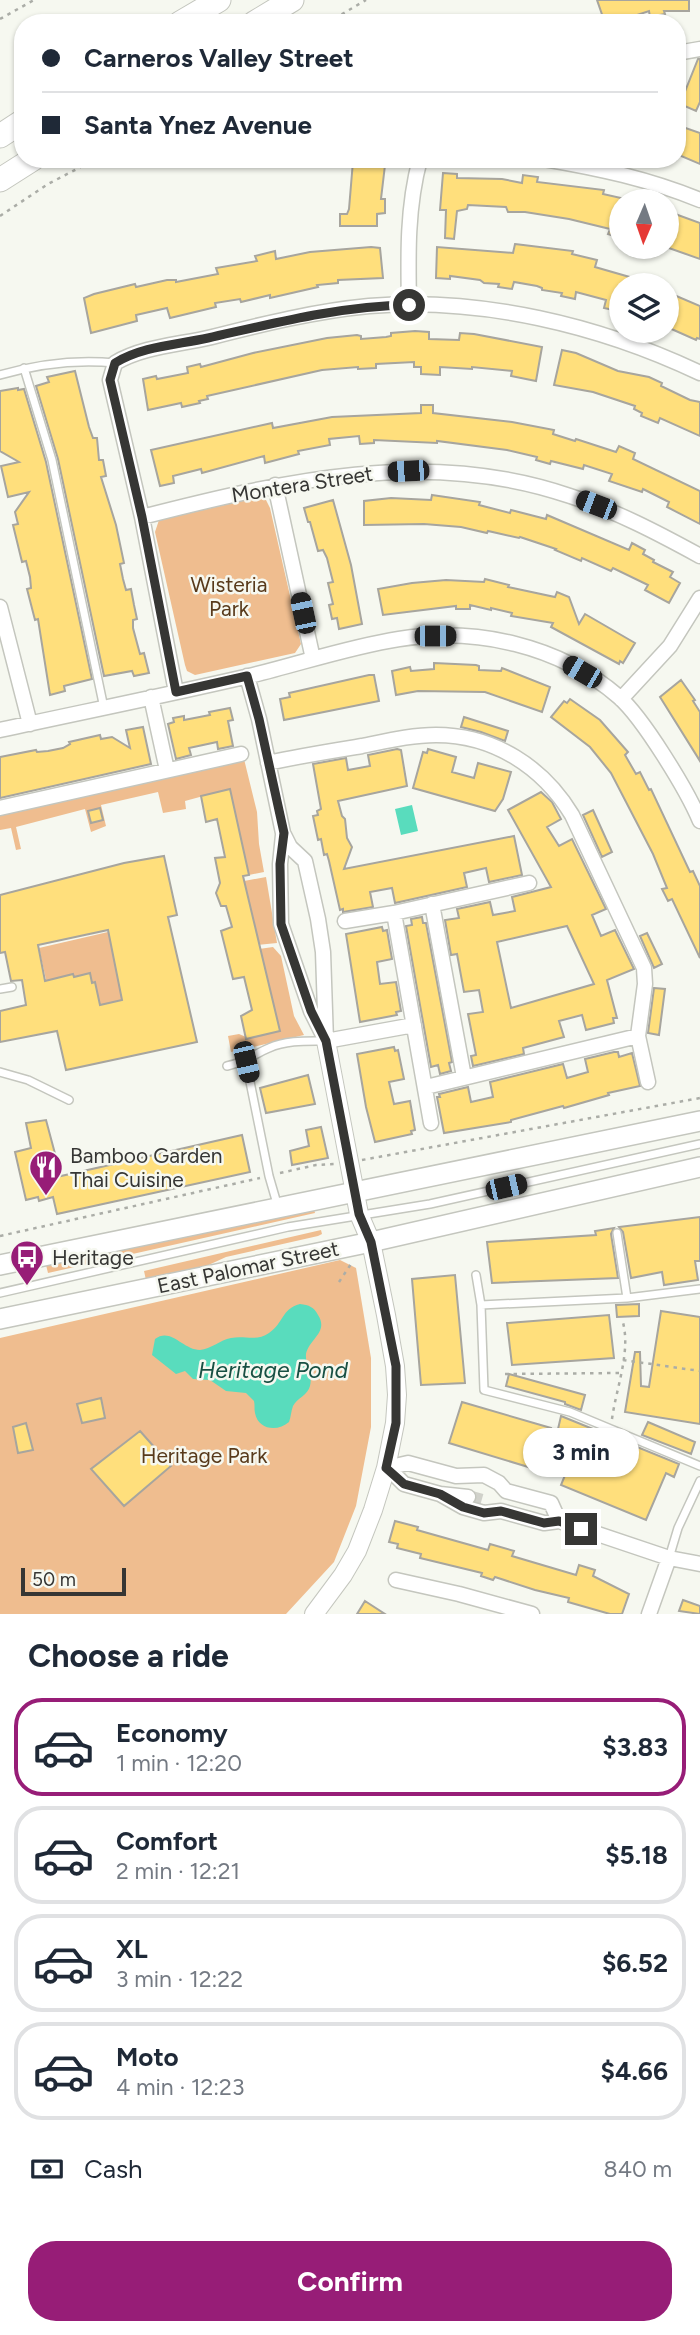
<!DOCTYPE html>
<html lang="en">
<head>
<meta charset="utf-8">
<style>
	:root { --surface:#fff; --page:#f2f2f3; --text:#1f2937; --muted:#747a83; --line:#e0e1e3; --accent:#971d77 }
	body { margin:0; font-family:Figtree,sans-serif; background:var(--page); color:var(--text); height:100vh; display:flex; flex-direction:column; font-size:26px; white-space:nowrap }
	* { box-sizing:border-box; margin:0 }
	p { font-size:23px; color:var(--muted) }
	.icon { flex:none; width:38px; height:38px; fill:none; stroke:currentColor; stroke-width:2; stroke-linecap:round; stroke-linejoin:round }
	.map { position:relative; height:1614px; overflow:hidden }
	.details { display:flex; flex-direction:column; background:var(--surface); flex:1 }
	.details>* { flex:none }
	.guide { position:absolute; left:14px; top:14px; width:672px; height:154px; border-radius:28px; box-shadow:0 2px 5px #0004; display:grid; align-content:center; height:154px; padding:0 28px; background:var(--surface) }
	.needle { width:46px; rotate:182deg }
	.fabs { position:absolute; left:609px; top:189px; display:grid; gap:14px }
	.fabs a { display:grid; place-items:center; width:70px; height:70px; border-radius:50%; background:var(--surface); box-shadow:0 2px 5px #0004; font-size:35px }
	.scale { position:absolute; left:21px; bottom:18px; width:105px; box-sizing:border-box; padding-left:7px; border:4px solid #363634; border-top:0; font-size:19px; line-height:24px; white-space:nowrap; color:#363634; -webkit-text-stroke:5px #f6f8f0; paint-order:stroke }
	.end { position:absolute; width:32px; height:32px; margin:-16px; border:9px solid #363634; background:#fff; box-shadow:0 0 0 4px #fff }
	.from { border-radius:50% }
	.bubble { position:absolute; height:49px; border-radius:24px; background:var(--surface); box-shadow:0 2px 5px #0004; font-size:23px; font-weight:700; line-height:49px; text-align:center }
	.car { position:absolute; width:21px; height:42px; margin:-21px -10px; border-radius:9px; box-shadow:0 0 5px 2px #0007; background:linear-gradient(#222 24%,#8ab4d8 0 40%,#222 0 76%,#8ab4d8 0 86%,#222 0) }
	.guide b { display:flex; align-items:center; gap:24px; height:66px; font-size:26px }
	.guide b+b { border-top:2px solid var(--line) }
	.guide i { width:18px; height:18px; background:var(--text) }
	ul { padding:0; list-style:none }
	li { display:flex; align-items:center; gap:21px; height:98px; margin:0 14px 10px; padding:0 14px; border:4px solid var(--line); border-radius:28px }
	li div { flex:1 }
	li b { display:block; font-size:26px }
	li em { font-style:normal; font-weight:700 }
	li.current { border-color:var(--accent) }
	li>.icon { width:63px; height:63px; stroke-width:1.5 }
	h2 { padding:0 28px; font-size:32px; line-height:84px }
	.pay { display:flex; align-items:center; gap:18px; height:77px; padding:0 28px; font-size:26px }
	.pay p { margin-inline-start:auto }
	.cta { display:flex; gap:14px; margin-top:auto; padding:14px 28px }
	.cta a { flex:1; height:80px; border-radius:28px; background:var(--accent); color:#fff; font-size:28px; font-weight:700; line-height:80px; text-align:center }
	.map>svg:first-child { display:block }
	.green { fill:#efbd8f }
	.water { fill:#59dcbd }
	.building { fill:#ffdf7c; stroke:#a7a59e; stroke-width:2; fill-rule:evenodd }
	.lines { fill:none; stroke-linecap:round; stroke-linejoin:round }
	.minor-tunnel { stroke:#d0d1ca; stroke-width:14; stroke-dasharray:14 7; stroke-linecap:butt }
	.service-casing { stroke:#c4c6be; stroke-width:10 }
	.minor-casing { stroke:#c4c6be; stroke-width:17 }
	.tertiary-casing { stroke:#c4c6be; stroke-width:20 }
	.secondary-casing { stroke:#c4c6be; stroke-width:22 }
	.primary-casing { stroke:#c4c6be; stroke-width:25 }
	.path { stroke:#abada7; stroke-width:2.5; stroke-dasharray:3.5 5; stroke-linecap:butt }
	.service { stroke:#fff; stroke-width:7 }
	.minor { stroke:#fff; stroke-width:14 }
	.tertiary { stroke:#fff; stroke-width:18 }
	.secondary { stroke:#fff; stroke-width:19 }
	.primary { stroke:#fff; stroke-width:23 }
	.route { stroke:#363634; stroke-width:9 }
	.labels { text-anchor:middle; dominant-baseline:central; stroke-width:5; stroke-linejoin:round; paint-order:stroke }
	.street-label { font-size:21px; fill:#363634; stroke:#f6f8f0 }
	.park-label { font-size:21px; fill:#583a1b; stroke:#f6f8f0 }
	.poi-label { font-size:21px; fill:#363634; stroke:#f6f8f0; text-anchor:start }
	.water-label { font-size:23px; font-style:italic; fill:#185043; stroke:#f6f8f0 }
</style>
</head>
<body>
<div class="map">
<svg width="700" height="1614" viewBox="0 0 700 1614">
	<rect width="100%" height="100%" fill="#f6f8f0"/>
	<path class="green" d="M 255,498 L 266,500 L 270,508 L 301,644 L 295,653 L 195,675 L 187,671 L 185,665 L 155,532 L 159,520 Z
		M 244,759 L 257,812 L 259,844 L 264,872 L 249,875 L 229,789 L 185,801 L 186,809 L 163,813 L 158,792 L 101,805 L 106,826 L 91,832 L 85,809 L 16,827 L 21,849 L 16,850 L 11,828 L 0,830 L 0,813 L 188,773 Z
		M 266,877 L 277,943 L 257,945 L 244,881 Z
		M 108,932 L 122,1000 L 54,1016 L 39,948 Z
		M 273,947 L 281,956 L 294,1016 L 304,1035 L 231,1052 L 228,1036 L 239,1034 L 246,1037 L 280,1031 L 259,949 Z
		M 313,1206 L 315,1213 L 48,1273 L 46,1265 L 56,1264 L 56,1262 Z
		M 321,1230 L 322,1234 L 318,1236 L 226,1257 L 202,1268 L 146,1280 L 144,1271 Z
		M 340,1260 L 356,1268 L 371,1358 L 371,1427 L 356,1506 L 334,1562 L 286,1614 L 0,1614 L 0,1338 Z"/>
	<path class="water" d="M 412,805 L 418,831 L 401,835 L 395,809 Z
		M 300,1304 C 309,1305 314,1307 318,1315 C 329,1332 309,1339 306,1354 C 305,1365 313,1374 310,1386 C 308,1395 297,1398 293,1406 C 291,1411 291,1417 289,1422 C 278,1432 258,1430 255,1413 C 254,1409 255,1405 254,1401 L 246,1393 L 226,1391 L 210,1380 L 193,1379 L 185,1371 L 176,1374 L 152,1355 L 155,1339 C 171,1327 183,1350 200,1350 C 211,1349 220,1340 231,1338 C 245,1335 256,1342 269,1333 C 284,1323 281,1309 300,1304 Z"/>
	<path class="building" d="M 597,0 L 689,0 L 689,11 L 664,11 L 665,14 L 650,17 L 649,11 L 622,20 L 605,23 Z
		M 698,59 L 700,59 L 700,102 L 696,111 L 680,104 Z
		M 677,125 L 700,133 L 700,164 L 679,155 L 677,158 Z
		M 353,161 L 385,165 L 381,199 L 385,199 L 385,213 L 377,214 L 377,226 L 340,226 L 340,214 L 347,214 L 349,209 Z
		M 443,173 L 457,174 L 457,178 L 502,179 L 522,183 L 523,175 L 538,177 L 537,182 L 604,190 L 603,194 L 621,198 L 621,238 L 608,234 L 610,229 L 569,219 L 525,212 L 508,212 L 506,207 L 468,205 L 467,209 L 457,211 L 454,239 L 445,238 L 446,210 L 440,210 Z
		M 667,211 L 700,223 L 700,259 L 666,247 Z
		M 515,244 L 573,251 L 572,254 L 597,260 L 595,267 L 647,282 L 646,285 L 621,285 L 618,311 L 604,308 L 606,300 L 576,292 L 575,299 L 561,296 L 562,293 L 542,290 L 542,288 L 537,286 L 514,282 L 512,289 L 498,287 L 499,284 L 484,283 L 480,280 L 450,276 L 450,279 L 436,278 L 437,247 L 513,253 Z
		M 371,247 L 380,248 L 383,278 L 338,280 L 338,283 L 317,285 L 318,287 L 270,298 L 270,295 L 241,302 L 240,299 L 215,303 L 216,307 L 170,318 L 167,308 L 136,315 L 137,321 L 91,333 L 84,298 L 94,294 L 135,284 L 136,287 L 167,280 L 176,280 L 176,282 L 218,274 L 216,268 L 257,261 L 255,256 L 275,251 L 276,259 L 310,252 Z
		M 667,292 L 700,306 L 700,339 L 697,338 L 696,340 L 667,327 Z
		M 415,331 L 429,332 L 429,339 L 459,340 L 460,333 L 474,334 L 542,347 L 536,381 L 511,376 L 512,371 L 472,367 L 472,369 L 440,367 L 440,375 L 421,374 L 421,367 L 414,367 L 414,362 L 376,364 L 376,368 L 358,369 L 358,367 L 322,370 L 207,396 L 208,399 L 199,401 L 200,403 L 182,407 L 181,403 L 148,410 L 143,379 L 156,376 L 157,379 L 188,373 L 187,367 L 200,364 L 201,367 L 253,353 L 327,338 L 357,335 L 361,336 L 361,339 L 386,337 L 391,336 L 391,333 Z
		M 562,350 L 576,353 L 618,371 L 649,377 L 662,383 L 661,386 L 690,400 L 700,402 L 700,436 L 660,418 L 658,423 L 641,416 L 642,413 L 634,409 L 635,406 L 593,392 L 554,385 Z
		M 75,371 L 89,427 L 93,438 L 97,438 L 99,460 L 103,460 L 106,476 L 101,477 L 116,525 L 124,563 L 120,564 L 123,579 L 126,590 L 131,589 L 134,605 L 137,619 L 133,620 L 133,628 L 137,643 L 140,654 L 144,653 L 149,673 L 134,676 L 132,671 L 104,676 L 58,459 L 36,386 L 49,382 L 47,377 Z
		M 18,388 L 18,390 L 24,389 L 46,462 L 92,679 L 64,686 L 65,691 L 50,695 L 38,619 L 35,620 L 27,589 L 31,588 L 30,577 L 26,561 L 22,562 L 13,525 L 18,524 L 15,512 L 29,492 L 8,497 L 1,466 L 19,462 L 0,451 L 0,391 Z
		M 421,405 L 433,405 L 433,413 L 512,422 L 554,430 L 553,434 L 575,441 L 576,439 L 616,452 L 619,446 L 635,453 L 633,459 L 700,491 L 700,524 L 667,507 L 669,502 L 643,489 L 642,492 L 609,481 L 612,474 L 584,465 L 583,469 L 551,461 L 550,464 L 536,460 L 537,457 L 507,450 L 437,441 L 437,443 L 374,440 L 374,443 L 360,444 L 359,436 L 329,439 L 330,445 L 298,451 L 299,454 L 265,463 L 264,456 L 202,473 L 201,469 L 173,476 L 174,483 L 160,486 L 151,450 L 272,423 L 273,428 L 332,417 L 421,413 Z
		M 432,495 L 480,502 L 479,505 L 510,513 L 511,510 L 546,519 L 547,515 L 629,550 L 632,543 L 645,550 L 643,554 L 654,560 L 653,562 L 673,572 L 670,577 L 680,583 L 669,603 L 645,590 L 648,585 L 613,568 L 611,571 L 582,558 L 581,561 L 555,550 L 556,549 L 520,537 L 519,538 L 488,531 L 487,533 L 461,527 L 424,524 L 364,525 L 364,501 L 391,498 L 431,500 Z
		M 333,500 L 351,565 L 362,624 L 339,629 L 337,618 L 332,619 L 329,605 L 333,604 L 328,583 L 333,582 L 327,558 L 323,550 L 318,551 L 310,522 L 308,522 L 304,508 Z
		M 485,579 L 509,585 L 508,587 L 555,597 L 557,592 L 569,597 L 579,624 L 585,614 L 635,643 L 623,663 L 620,661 L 619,664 L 551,627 L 553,623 L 511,616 L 512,613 L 491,608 L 491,610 L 470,605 L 470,609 L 456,609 L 456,606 L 383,615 L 378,589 L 412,583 L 446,580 L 484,582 Z
		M 434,663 L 476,665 L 479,666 L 479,670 L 501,671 L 502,668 L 550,687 L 542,712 L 485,692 L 418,691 L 396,695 L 392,671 L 410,667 L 411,671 L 434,669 Z
		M 369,675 L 374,675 L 379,701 L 284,720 L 280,699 L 290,697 L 289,693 Z
		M 681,680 L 695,700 L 693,701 L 700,712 L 700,761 L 660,697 Z
		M 570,699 L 600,720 L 628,752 L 625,755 L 636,774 L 640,772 L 649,790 L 651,789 L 690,872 L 693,871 L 700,886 L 700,958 L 672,899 L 668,901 L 662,889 L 667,888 L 653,854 L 611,773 L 590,747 L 551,717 L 564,701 L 567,703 Z
		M 230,708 L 233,720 L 228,721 L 233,746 L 218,749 L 217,742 L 189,748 L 191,755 L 176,759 L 168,724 L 174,722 L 173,718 L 184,716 L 184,720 L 210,715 L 209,712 Z
		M 464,717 L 508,731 L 505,741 L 481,732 L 461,727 Z
		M 143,727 L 151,764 L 0,798 L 0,757 L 36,750 L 37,752 L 48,751 L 63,748 L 70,744 L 69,742 L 100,735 L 101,739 L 112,737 L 130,748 L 126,730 Z
		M 397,749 L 401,750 L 407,786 L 338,801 L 342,816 L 345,819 L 347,838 L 352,847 L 344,869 L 514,836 L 522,875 L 489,882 L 486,868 L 464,873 L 467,887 L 395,903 L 392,888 L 370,892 L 373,907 L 343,912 L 343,909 L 340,910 L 329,861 L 327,854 L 324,855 L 321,839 L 318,840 L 313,816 L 318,815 L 317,811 L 321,809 L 313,764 L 346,758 L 348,770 L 370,766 L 368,755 Z
		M 428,749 L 456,757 L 452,772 L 474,778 L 478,763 L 511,772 L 503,799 L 495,811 L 413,788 L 423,752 L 427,753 Z
		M 230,789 L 249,875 L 243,876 L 280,1031 L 246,1039 L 241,1016 L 252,1010 L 244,977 L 233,979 L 221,931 L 232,927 L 226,906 L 221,906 L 216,893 L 220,883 L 215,858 L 225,857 L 217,819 L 206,822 L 201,796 Z
		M 541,792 L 552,802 L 561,819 L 547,827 L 559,846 L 572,839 L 606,909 L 592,915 L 601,936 L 615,930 L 634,969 L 607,980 L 617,1018 L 613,1018 L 614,1023 L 586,1030 L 582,1015 L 559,1021 L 564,1037 L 523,1048 L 524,1054 L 473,1066 L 471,1056 L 476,1055 L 468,1014 L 483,1012 L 479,990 L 464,992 L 457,954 L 451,955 L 445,920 L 459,918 L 457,909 L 490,902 L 493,915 L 515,911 L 512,897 L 551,887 L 508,810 ZM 567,926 L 594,984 L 511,1008 L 497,942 Z
		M 100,808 L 103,820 L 91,823 L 88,811 Z
		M 593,810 L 612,852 L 602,857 L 583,815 Z
		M 164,856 L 177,915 L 168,917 L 197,1042 L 66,1070 L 57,1031 L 0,1042 L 0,1011 L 26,1005 L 22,980 L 11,981 L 5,952 L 0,953 L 0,895 L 124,863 ZM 108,930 L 122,1000 L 100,1005 L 95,982 L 92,983 L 90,973 L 74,977 L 73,974 L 45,981 L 38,945 Z
		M 422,917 L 423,923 L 426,923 L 452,1062 L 449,1063 L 451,1071 L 440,1074 L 438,1065 L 431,1067 L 406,926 L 412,925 L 411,919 Z
		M 382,927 L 383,931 L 387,930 L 392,959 L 377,962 L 380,984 L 396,982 L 401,1011 L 396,1012 L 397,1015 L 360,1022 L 346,934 Z
		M 647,933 L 662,964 L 654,968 L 640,936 Z
		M 654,988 L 665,989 L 659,1035 L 648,1033 Z
		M 394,1047 L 395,1051 L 398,1050 L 404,1079 L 389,1082 L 394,1104 L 410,1101 L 415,1130 L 411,1131 L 412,1134 L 375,1142 L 366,1107 L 357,1054 Z
		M 614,1052 L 618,1052 L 619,1057 L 632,1053 L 640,1086 L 608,1093 L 609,1095 L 564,1108 L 563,1106 L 511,1120 L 511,1122 L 444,1133 L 437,1097 L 440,1097 L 439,1094 L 468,1087 L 471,1102 L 493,1097 L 490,1082 L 563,1064 L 567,1078 L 588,1072 L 585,1059 Z
		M 308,1075 L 315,1104 L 266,1113 L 260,1088 Z
		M 46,1120 L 61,1176 L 242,1135 L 250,1172 L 57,1214 L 53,1197 L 39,1201 L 38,1197 L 26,1200 L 15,1152 L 31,1148 L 26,1123 Z
		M 321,1127 L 328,1158 L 292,1165 L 290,1151 L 309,1146 L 306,1130 Z
		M 700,1217 L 700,1261 L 695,1261 L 698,1280 L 664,1285 L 662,1272 L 631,1278 L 623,1232 L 619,1227 Z
		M 614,1228 L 611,1234 L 618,1278 L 492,1283 L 487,1242 L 596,1235 L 595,1231 Z
		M 455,1275 L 465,1383 L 421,1385 L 412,1279 Z
		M 639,1304 L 639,1316 L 617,1317 L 616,1305 Z
		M 661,1311 L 700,1317 L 700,1424 L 625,1412 L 635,1352 L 640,1352 L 641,1386 L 649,1387 Z
		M 609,1315 L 614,1358 L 512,1365 L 507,1323 Z
		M 509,1374 L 585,1395 L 581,1410 L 565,1404 L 565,1402 L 506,1386 Z
		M 101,1398 L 105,1418 L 82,1423 L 77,1404 Z
		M 462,1402 L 551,1428 L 538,1470 L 449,1443 Z
		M 561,1416 L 679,1464 L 674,1477 L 666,1473 L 646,1520 L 561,1485 L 581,1436 L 558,1429 Z
		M 648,1422 L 695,1442 L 691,1454 L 642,1435 Z
		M 26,1423 L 33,1450 L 18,1453 L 13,1427 Z
		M 140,1431 L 171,1466 L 124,1506 L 91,1469 Z
		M 395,1521 L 418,1527 L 417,1530 L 488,1550 L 490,1544 L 514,1551 L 512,1556 L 576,1575 L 579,1565 L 595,1570 L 593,1576 L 629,1594 L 622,1614 L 610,1614 L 568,1602 L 569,1598 L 535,1590 L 495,1577 L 493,1580 L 481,1576 L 482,1573 L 420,1558 L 421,1554 L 397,1548 L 398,1544 L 389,1542 Z
		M 683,1600 L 700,1606 L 700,1614 L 679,1611 Z
		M 365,1601 L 385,1614 L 357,1614 Z"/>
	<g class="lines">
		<path class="minor-tunnel" d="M 468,1497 L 482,1501"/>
		<g class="service-casing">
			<path id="service" d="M 24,368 L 52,460 L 104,708
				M 0,375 C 38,364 75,359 115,363
				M 0,989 L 12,987
				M 246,1062 L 269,1176 L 278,1207
				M 227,1066 C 245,1062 253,1055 269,1048 C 286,1040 307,1041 325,1041
				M 0,1072 L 28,1080 L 69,1100
				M 617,1233 L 627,1298
				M 476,1275 L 481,1305 L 484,1390 L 570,1412 L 700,1466
				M 0,1293 L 288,1227 L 430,1204 L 700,1144
				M 481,1305 L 627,1298 L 700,1289
				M 669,1558 L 678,1528 L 700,1481"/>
		</g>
		<g class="minor-casing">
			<path id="minor" d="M 677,53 L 700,49
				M 544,159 C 598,168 649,179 700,200
				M 409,305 C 408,255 407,207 420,159
				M 275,485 L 313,659
				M 142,517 C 283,481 428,447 570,496 C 616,511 658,533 700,556
				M 0,607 L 30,724
				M 247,676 L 259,719 L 283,833 L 290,847 L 305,861 L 318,919 L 323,952 L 326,1041
				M 176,692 L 142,517 L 110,380 L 115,363 C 144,346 179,345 212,337 C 263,324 316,311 369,306 C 481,297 599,325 700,373
				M 151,697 L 167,770
				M 621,699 L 670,646 L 700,598
				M 0,730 C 83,712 167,695 249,676 C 299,664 348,647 399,639 C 476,627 559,645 619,697 C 643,718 687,790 700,821
				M 268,763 C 299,756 331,751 362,746 C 387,741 411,735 436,735 C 494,735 543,767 572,815 L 644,968 L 645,984 L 638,1036 L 648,1082
				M 0,808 L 241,754
				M 283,835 L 280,864 L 281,924 L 311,1011 L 324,1037
				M 432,904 L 464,1077
				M 345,921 L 394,913
				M 326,1041 L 414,1025
				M 426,1087 L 638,1036
				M 431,1123 L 394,913 L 529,883
				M 386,1468 L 408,1463 L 456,1476 L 484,1475 L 499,1483 L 506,1491 L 551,1503 L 559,1521
				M 389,1469 L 404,1484 L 440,1494 L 468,1497
				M 440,1494 L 463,1507 L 484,1513 L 501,1511 L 544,1523 L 559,1521 L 669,1558 L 700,1564
				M 396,1580 L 459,1594 L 532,1614
				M 649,1614 L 669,1558"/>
		</g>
		<g class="tertiary-casing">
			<path id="tertiary" d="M 314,1614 L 343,1575 L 357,1551 L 373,1510 L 386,1468 L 395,1423 L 397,1395 L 395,1366 L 386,1315 L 371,1242 L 359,1214 L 326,1041"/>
		</g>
		<g class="secondary-casing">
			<path id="secondary" d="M 0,1265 L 700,1121
				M 0,1319 L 371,1242 L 700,1167"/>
		</g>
		<g class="primary-casing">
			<path id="primary" d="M 180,23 L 219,0
				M 254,23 L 292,0
				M 0,136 L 23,121
				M 0,180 L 33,159"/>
		</g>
		<path class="path" d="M 0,19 L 34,0
			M 327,23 L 366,0
			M 0,216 L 48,184 L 96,159
			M 362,1160 L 700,1098
			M 280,1173 L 316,1165 L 335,1164
			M 0,1236 L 260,1178
			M 339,1282 L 351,1264
			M 623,1360 L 700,1371
			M 505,1374 L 620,1373
			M 612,1419 C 616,1388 632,1350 622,1319"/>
		<use href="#service" class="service"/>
		<use href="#minor" class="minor"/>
		<use href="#tertiary" class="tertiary"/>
		<use href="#secondary" class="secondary"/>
		<use href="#primary" class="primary"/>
	</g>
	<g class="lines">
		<path class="route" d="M 409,305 C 340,306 275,323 208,338 C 176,345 143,346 115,363 L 110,380 L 142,517 L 176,692 L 247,676 L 259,719 L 284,833 L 280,864 L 281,924 L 311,1011 L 326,1041 L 359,1214 L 371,1242 L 396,1366 L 396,1423 L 386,1468 L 404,1484 L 440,1494 L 463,1507 L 484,1513 L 501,1511 L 544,1523 L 559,1521 L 581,1529"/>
	</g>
	<defs>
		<g id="restaurant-pin" transform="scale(1.75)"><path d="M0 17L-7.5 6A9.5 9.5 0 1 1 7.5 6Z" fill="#971d77" stroke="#f6f8f0"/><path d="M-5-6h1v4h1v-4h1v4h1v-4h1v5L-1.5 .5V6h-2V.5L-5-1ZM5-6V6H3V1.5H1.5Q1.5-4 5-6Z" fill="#fff"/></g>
		<g id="bus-pin" transform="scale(1.75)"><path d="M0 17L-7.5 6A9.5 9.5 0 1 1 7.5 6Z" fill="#971d77" stroke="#f6f8f0"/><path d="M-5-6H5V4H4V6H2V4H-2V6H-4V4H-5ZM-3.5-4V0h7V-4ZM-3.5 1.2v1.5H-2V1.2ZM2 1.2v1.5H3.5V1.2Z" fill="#fff"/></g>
	</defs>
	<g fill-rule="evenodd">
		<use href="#restaurant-pin" x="46" y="1167"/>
		<use href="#bus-pin" x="27" y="1257"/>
	</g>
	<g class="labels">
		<g class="street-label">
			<text transform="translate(302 484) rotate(-9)">Montera Street</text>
			<text transform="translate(248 1267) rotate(-12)">East Palomar Street</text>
		</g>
		<g class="park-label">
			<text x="229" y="584">Wisteria<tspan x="229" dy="24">Park</tspan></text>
			<text x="204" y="1455">Heritage Park</text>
		</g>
		<g class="poi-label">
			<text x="70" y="1155">Bamboo Garden<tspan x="70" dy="24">Thai Cuisine</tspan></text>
			<text x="52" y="1257">Heritage</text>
		</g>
		<g class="water-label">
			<text x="273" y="1370">Heritage Pond</text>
		</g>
	</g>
</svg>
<div class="fabs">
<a><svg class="needle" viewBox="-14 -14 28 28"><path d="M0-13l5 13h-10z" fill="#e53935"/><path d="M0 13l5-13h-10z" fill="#747a83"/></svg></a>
<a><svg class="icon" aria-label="layers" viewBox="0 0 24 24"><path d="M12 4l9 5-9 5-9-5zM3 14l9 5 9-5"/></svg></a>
</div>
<div class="scale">50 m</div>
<i class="end from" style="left:409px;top:305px"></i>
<i class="end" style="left:581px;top:1529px"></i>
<div class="bubble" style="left:523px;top:1428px;width:116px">3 min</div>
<i class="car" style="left:408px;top:471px;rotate:267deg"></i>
<i class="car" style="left:596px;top:505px;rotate:291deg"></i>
<i class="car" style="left:303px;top:613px;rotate:348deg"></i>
<i class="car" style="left:435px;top:636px;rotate:90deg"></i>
<i class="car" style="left:582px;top:672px;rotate:300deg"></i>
<i class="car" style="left:246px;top:1062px;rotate:167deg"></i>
<i class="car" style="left:506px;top:1187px;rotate:77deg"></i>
<div class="guide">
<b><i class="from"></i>Carneros Valley Street</b>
<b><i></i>Santa Ynez Avenue</b>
</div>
</div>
<section class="details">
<h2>Choose a ride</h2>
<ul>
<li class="current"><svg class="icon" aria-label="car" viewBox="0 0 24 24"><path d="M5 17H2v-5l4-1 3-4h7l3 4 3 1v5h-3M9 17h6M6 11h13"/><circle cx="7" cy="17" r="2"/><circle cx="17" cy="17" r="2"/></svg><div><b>Economy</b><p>1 min · 12:20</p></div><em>$3.83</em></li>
<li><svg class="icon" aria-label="car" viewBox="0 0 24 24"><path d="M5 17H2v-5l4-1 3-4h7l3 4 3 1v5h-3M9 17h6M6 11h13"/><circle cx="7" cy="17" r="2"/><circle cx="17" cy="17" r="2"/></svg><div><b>Comfort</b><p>2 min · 12:21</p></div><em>$5.18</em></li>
<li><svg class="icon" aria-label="car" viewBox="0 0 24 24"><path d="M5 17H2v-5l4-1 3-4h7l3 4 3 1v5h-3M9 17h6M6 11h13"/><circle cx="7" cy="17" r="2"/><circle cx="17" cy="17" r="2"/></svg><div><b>XL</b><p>3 min · 12:22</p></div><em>$6.52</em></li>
<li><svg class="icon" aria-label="car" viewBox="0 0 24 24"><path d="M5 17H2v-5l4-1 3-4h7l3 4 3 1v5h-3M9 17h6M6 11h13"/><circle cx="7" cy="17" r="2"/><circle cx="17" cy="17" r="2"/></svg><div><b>Moto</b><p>4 min · 12:23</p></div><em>$4.66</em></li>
</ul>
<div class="pay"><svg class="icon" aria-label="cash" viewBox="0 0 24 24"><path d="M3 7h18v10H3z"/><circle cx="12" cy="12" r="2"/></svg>Cash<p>840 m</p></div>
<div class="cta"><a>Confirm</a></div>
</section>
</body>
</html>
